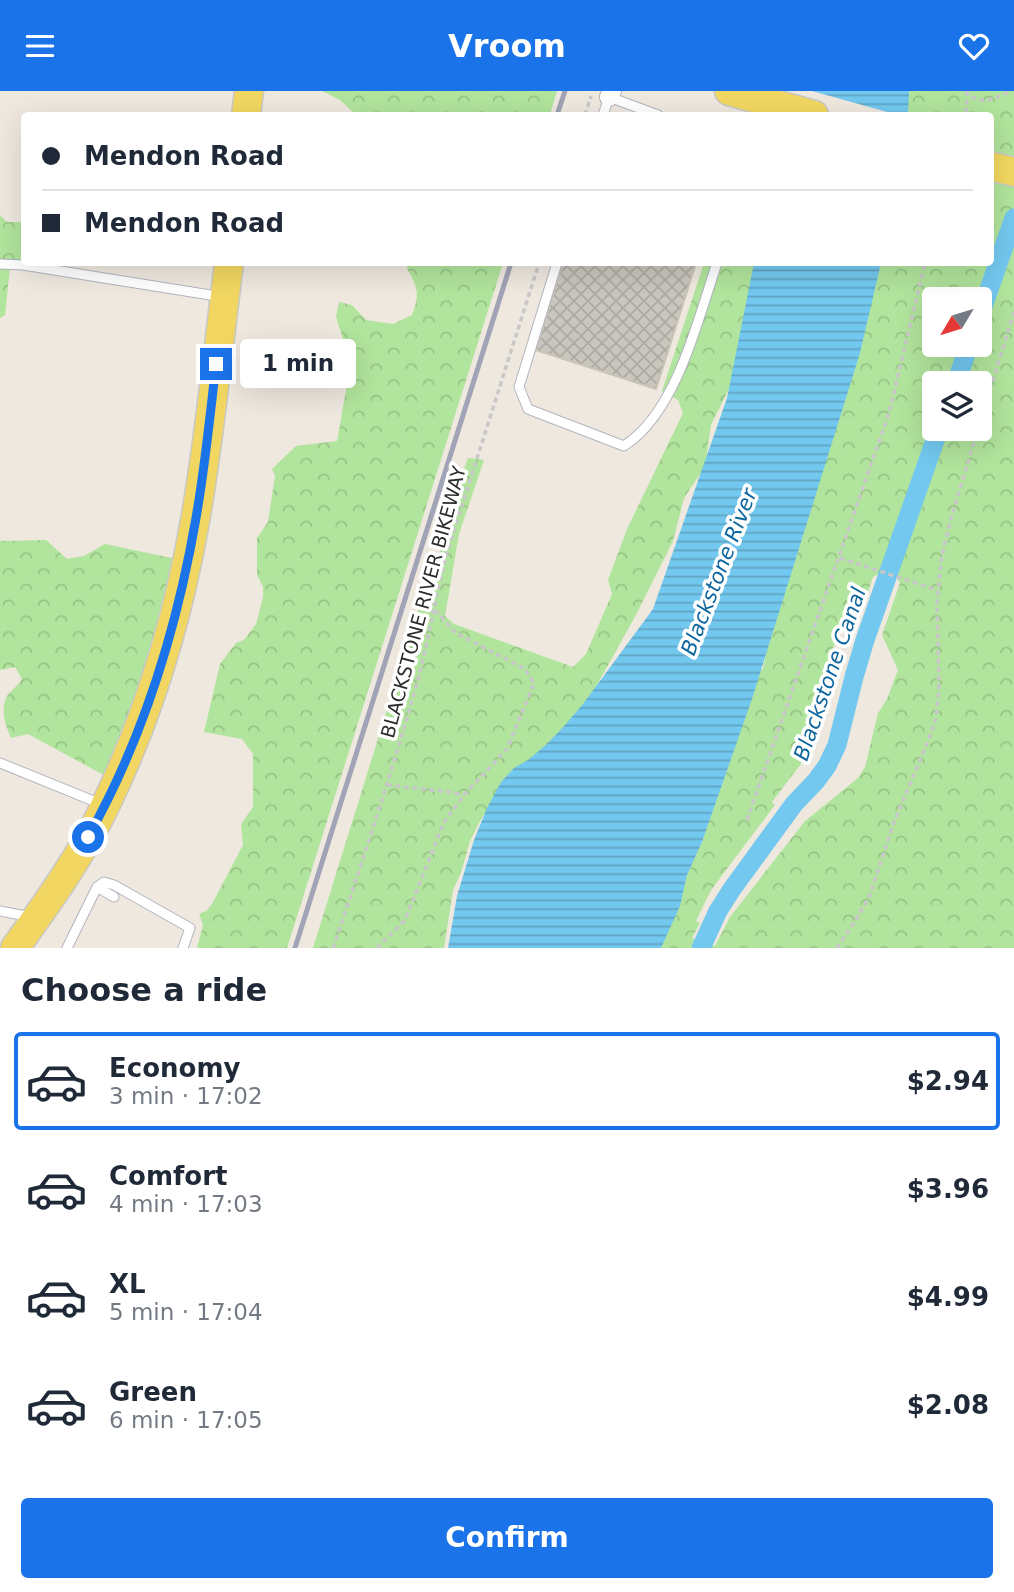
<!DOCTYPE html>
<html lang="en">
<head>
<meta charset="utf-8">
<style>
	:root { --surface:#fff; --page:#f2f2f3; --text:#1f2937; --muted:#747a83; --line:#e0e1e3; --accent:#1a73e8 }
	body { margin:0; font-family:"DejaVu Sans",sans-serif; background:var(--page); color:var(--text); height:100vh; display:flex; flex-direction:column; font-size:26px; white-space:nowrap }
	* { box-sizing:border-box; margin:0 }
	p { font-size:23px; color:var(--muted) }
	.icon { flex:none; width:38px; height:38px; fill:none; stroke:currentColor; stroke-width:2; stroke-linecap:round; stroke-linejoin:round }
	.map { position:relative; height:857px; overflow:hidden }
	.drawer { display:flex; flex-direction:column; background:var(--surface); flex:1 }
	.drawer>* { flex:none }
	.hud { position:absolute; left:21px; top:21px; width:973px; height:154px; border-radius:7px; box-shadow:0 7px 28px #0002; display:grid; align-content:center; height:154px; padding:0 21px; background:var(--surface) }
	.needle { width:46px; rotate:232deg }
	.fabs { position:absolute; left:922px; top:196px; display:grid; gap:14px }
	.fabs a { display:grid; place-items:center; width:70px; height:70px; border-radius:7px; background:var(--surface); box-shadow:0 7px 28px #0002; font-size:35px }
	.end { position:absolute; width:32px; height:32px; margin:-16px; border:9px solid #1a73e8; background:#fff; box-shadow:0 0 0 4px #fff }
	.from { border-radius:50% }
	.bubble { position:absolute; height:49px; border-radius:7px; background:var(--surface); box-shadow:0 7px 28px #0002; font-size:23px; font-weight:800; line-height:49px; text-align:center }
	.hud b { display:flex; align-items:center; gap:24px; height:66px; font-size:26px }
	.hud b+b { border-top:2px solid var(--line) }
	.hud i { width:18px; height:18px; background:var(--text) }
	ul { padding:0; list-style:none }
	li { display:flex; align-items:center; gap:21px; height:98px; margin:0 14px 10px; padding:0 7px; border:4px solid transparent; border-radius:7px }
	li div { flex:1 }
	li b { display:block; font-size:26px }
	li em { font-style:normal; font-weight:800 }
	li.on { border-color:var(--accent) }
	li>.icon { width:63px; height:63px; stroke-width:1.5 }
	h2 { padding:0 21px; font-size:32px; line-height:84px }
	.action { display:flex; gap:14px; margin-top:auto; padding:14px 21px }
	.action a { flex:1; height:80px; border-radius:7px; background:var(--accent); color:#fff; font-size:28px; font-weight:800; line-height:80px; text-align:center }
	header { display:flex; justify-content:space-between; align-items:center; height:91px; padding:0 21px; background:var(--accent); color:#fff; font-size:32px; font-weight:800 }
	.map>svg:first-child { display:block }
	.forest { fill:url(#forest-crowns); fill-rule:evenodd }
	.water { fill:url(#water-rules) }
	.pier { fill:#eee8df }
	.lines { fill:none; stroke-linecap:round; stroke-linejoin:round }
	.canal { stroke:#73c8ef; stroke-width:19 }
	.building { fill:url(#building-cross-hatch); stroke:#cac4b8; stroke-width:2 }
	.service-casing { stroke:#b2b4c0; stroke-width:11 }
	.minor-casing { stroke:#b2b4c0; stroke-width:20 }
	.primary-casing { stroke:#c8c8c8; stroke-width:31 }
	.path { stroke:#c8c8c8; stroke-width:3.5; stroke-dasharray:5 3.5; stroke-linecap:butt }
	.service { stroke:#fff; stroke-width:9 }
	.minor { stroke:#fff; stroke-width:18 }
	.primary { stroke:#f1d761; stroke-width:28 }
	.rail { stroke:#a1a3b6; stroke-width:5 }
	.route { stroke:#1a73e8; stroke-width:9 }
	.labels { text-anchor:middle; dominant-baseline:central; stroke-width:7; stroke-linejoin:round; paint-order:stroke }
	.street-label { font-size:19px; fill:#2c2c2c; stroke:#fff }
	.water-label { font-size:21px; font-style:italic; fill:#0e669f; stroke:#fff }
</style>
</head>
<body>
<header><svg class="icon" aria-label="menu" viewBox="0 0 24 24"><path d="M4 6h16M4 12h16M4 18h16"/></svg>Vroom<svg class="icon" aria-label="heart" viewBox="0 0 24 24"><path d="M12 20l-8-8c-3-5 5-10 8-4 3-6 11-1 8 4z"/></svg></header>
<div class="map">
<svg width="1014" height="857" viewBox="0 0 1014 857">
	<defs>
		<pattern id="forest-crowns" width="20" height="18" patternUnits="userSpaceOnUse" patternTransform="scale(1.75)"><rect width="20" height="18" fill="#b1e49c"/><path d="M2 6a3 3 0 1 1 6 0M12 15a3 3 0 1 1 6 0" fill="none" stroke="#98c487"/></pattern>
		<pattern id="water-rules" width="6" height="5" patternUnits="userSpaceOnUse" patternTransform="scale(1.75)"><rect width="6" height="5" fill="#73c8ef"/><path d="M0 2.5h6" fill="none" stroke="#5fa3c2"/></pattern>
		<pattern id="building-cross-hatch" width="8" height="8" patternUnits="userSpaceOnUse" patternTransform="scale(1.75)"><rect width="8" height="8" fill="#c9c6bd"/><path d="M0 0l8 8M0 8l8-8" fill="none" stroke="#adaaa3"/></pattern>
	</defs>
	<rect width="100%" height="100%" fill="#eee8df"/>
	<path class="forest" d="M 322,0 L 557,0 L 550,24 L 356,24 L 340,9 Z
		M 901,0 L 1014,0 L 1014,857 L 661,857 L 687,784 L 702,751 L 753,591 L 763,577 L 795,422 L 876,172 L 990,172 L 990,24 L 897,24 ZM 934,208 L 980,208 L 980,254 L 934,254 ZM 934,292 L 980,292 L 980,338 L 934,338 ZM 890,476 L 900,492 L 882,544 L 898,579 L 887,608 L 878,622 L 865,676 L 858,687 L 805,730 L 730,826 L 715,855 L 692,847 L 700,832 L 696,830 L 711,799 L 775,714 L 772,711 L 804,669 L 812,616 L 847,519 L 867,504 L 873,486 Z
		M 0,124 L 7,131 L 24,131 L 24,172 L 10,176 L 5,224 L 0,227 Z
		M 408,172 L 503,172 L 287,857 L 197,857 L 203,834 L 199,823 L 206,820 L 212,813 L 243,754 L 241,733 L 253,716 L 253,663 L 242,648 L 204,641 L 220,573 L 236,552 L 244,549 L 256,533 L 263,506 L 263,496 L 257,484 L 257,447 L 268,431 L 275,385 L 272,378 L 296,355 L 337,350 L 346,299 L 349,266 L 336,226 L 339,211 L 352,214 L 366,229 L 393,233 L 412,224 C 420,203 418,196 407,178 Z
		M 704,172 L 765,172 L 739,278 L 711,334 L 705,376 L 684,407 L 673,450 L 637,522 L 582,621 L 558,648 L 502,694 L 479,732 L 470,750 L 461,782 L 453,799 L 444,857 L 313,857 L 428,487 L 438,471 L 442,443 L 468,367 L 484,369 L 459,443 L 445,525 L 454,533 L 573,576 L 586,563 L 612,503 L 608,489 L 627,438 L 683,322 L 678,309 L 662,300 Z
		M 46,449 L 67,468 L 84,465 L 105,453 L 191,471 L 111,688 L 28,643 L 11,647 C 5,633 0,619 7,605 C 12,598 18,595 22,588 L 15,576 L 0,579 L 0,450 Z"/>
	<path class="water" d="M 789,0 L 909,0 L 908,24 L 784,24 Z
		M 754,172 L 881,172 L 860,262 L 752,608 L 702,751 L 687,784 L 680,815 L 661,857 L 448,857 L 457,805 L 474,749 L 487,717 L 501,691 L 514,677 L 528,669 L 547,653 L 565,634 L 583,613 L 653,518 L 727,307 Z"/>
	<path class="pier" d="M 785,0 L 812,0 L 898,24 L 780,24 Z"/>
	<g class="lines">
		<path class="canal" d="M 980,224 L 1014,127
			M 956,292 L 969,254
			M 701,857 L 718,820 L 732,798 L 794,713 L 816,690 L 827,675 L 837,654 L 854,586 L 865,549 L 939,338"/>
	</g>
	<path class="building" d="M 563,172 L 696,172 L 656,298 L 536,259 Z"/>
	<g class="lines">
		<g class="service-casing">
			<path id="service" d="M 603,24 L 609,6 L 658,24
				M 557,172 L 519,296 L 528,318 L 624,355 C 630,351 636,346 641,341 C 681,301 699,225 717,172
				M 0,173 L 23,174 L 223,206
				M 0,672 L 101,713
				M 97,796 L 114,806
				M 0,820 L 31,826
				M 67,857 L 97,796 L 104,791 L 114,794 L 190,837 L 183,857"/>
		</g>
		<g class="minor-casing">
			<path id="minor" d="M 609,6 L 612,0"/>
		</g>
		<g class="primary-casing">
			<path id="primary" d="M 729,0 L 814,24
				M 246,24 L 249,0
				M 990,75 L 1014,81
				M 15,857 C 48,811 82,764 106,713 C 149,624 178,527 195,430 C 210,345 218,258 229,172"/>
		</g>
		<path class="path" d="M 965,0 C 981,16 993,8 1011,0
			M 966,22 L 967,3
			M 585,24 L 591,5
			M 980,331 L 1014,221
			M 840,467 L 937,499
			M 387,694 L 450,701 L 464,704
			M 747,729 L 889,322 L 925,172
			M 333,857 C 363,769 392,681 417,592 C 429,549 435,505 447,462 L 539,172
			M 377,857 L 405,829 L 444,731 L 464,704 L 507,658 L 534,592 L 525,578 L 456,542 L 434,518
			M 837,857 L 857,827 L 869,806 L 894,731 L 929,648 L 936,627 L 939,596 L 937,512 L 942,463 L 952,424 L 978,338"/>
		<use href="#service" class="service"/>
		<use href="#minor" class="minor"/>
		<use href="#primary" class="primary"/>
		<path class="rail" d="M 557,24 L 565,0
			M 295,857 L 511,172"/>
	</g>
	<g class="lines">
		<path class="route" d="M 88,746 C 143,648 177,537 196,427 C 205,376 210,325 216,273"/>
	</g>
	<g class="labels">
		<g class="street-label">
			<text transform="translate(423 511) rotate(-75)">BLACKSTONE RIVER BIKEWAY</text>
		</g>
		<g class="water-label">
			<text transform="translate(719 481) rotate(-69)">Blackstone River</text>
			<text transform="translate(830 583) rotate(-71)">Blackstone Canal</text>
		</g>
	</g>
</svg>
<div class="fabs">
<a><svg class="needle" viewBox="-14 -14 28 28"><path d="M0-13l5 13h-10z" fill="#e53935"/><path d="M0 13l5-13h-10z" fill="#747a83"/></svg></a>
<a><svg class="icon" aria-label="layers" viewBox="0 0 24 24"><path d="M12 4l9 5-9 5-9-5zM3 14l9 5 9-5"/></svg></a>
</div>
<i class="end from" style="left:88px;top:746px"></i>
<i class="end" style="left:216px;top:273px"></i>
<div class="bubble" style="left:240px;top:248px;width:116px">1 min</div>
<div class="hud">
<b><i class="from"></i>Mendon Road</b>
<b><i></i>Mendon Road</b>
</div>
</div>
<section class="drawer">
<h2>Choose a ride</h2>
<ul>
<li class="on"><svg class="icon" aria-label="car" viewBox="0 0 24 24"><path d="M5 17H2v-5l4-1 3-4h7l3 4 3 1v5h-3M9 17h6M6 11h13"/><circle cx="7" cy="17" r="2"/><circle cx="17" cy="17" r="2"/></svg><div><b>Economy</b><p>3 min · 17:02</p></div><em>$2.94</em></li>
<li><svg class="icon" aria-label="car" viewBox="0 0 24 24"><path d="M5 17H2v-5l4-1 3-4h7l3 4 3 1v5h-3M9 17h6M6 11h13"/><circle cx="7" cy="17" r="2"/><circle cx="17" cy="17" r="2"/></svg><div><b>Comfort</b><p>4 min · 17:03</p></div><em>$3.96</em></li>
<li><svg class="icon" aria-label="car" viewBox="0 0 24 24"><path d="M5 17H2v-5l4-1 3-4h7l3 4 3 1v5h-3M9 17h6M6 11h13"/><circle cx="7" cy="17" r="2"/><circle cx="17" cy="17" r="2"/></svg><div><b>XL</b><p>5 min · 17:04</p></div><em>$4.99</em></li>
<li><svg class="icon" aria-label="car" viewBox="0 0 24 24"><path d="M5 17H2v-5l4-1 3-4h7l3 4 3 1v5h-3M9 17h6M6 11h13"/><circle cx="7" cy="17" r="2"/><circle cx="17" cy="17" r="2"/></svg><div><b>Green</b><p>6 min · 17:05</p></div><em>$2.08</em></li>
</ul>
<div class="action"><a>Confirm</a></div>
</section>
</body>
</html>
